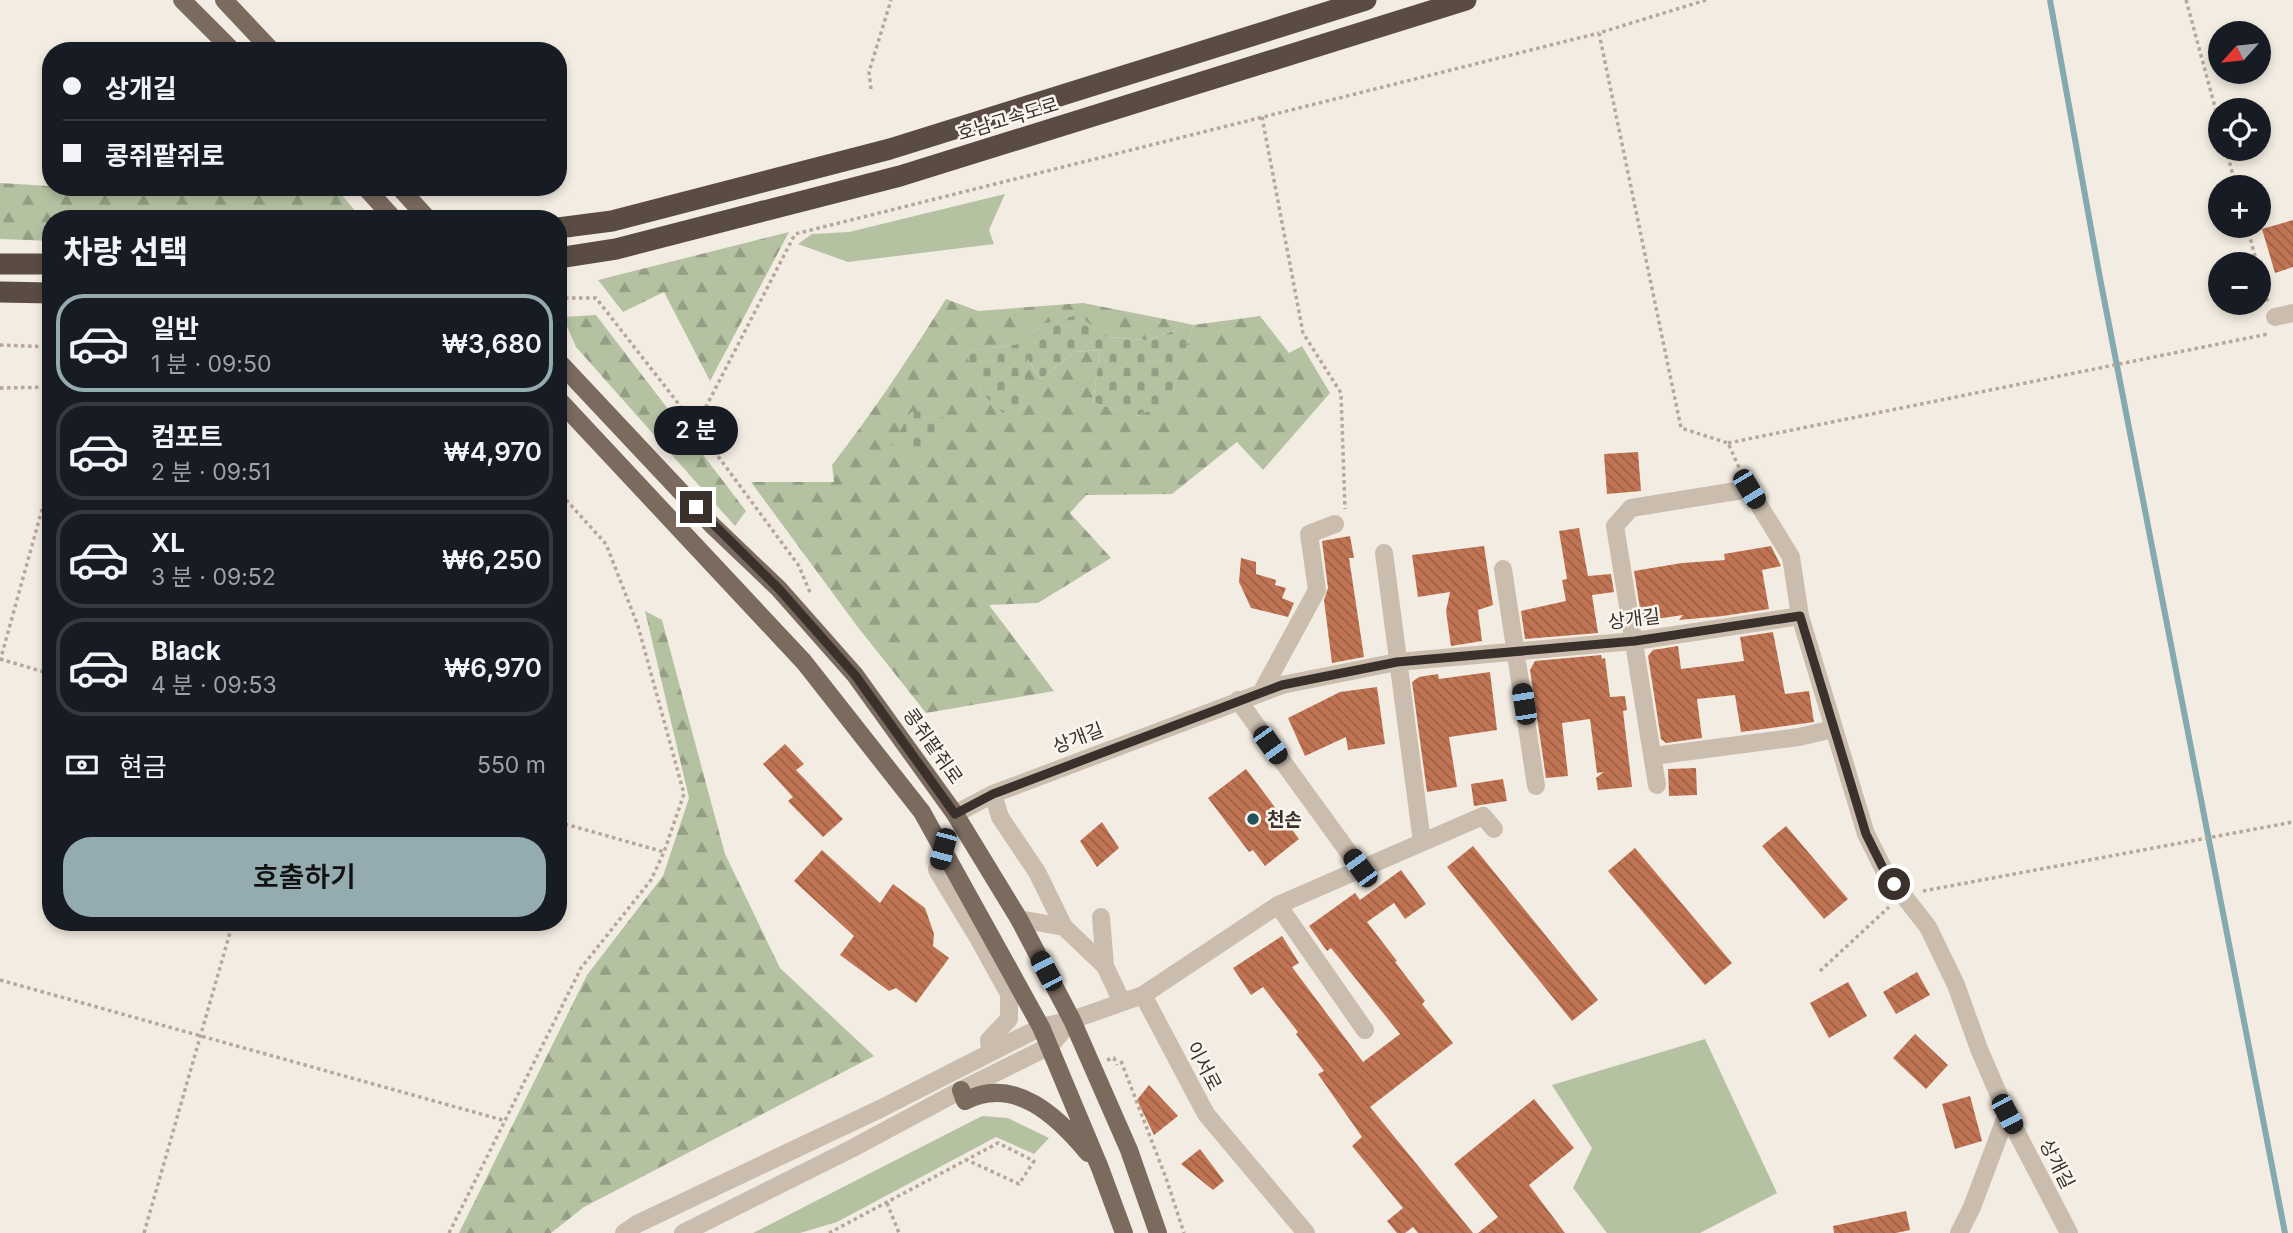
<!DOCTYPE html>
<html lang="ko">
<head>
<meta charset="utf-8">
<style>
	:root { --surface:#171b24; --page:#242831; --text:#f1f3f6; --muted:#9ea1a6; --line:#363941; --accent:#94abb0 }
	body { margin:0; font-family:Inter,"Noto Sans KR",sans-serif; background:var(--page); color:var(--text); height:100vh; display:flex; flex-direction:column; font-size:26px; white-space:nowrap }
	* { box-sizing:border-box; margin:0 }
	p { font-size:23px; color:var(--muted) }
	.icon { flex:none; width:38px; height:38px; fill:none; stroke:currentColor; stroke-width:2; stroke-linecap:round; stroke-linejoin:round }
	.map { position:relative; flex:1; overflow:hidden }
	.side { position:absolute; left:42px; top:210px; width:525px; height:721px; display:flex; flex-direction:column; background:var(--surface); border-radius:28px; box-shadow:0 4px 10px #0003 }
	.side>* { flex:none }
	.banner { position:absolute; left:42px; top:42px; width:525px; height:154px; border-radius:28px; box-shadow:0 4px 10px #0003; display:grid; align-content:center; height:154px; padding:0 21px; background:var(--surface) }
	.needle { width:46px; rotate:243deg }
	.fabs { position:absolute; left:2208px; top:21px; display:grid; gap:14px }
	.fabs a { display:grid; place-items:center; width:63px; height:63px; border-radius:50%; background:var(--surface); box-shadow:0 4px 10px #0003; font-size:35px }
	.end { position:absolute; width:32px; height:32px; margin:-16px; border:9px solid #3a312c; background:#fff; box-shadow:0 0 0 4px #fff }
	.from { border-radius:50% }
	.bubble { position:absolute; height:49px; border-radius:24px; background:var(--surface); box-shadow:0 4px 10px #0003; font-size:23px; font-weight:600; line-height:49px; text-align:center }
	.car { position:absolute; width:21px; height:42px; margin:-21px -10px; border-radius:9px; box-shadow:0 0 5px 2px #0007; background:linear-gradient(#222 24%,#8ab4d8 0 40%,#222 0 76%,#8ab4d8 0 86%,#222 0) }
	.banner b { display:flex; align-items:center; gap:24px; height:66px; font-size:26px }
	.banner b+b { border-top:2px solid var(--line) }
	.banner i { width:18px; height:18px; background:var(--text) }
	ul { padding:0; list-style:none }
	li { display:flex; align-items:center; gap:21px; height:98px; margin:0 14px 10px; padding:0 7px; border:4px solid var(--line); border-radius:28px }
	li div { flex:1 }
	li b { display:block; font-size:26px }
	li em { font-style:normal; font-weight:600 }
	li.on { border-color:var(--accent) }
	li>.icon { width:63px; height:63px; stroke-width:1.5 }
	h2 { padding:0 21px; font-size:32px; line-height:84px }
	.pay { display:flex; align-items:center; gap:18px; height:77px; padding:0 21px; font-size:26px }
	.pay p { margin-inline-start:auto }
	.primary-button { display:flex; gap:14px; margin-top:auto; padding:14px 21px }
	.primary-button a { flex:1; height:80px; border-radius:28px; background:var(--accent); color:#111; font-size:28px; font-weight:600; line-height:80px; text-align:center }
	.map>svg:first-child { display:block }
	.grass { fill:#b5c2a2 }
	.forest { fill:url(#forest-firs) }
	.cemetery { fill:url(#cemetery-stones) }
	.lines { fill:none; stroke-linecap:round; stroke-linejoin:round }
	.stream { stroke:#82aaaf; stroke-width:6 }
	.building { fill:url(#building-back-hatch) }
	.path { stroke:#b7a798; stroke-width:3.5; stroke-dasharray:3.5 3.5; stroke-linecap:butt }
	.minor { stroke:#cbbdae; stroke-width:18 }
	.major { stroke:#7b6a5e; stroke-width:18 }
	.highway { stroke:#5a4c44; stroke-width:21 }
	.route { stroke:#3a312c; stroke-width:9 }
	.poi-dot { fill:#23535a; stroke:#faf6ef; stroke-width:2.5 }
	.labels { text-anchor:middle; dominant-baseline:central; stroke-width:5; stroke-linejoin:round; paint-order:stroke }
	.street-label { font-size:19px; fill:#3a312c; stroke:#faf6ef }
	.poi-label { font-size:19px; font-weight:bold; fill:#3a312c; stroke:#faf6ef; text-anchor:start }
</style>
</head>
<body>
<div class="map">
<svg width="2293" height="1233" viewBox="0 0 2293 1233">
	<defs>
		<pattern id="forest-firs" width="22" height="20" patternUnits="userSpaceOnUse" patternTransform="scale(1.75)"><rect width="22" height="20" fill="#b5c2a2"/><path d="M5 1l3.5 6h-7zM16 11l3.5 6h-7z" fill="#949e84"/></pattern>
		<pattern id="cemetery-stones" width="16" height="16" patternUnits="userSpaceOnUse" patternTransform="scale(1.75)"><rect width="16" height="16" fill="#b5c2a2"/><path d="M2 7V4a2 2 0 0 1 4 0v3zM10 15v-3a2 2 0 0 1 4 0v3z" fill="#949e84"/></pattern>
		<pattern id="building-back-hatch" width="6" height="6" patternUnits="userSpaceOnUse" patternTransform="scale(1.75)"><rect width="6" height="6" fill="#c07453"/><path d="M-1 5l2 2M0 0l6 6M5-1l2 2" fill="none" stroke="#9d6045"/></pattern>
	</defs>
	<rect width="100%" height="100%" fill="#f3ece2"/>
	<path class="grass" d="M 1005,194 L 989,230 L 994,244 L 848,262 L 798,244 L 812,234 L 849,232 Z
		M 1705,1039 L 1777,1193 L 1700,1233 L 1607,1233 L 1573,1188 L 1592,1148 L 1552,1085 Z
		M 982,1116 L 1008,1118 L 1049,1138 L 1034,1154 L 996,1137 L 837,1222 L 800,1233 L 753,1233 Z"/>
	<path class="forest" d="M 0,183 L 179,194 L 227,187 L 335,187 L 362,219 L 51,219 L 51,241 L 0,239 Z
		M 789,232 L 710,381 L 664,292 L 623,312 L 598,280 Z
		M 946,299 L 978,311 L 1083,303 L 1180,322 L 1174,331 L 1146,340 L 1107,337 L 1046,323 L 1018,344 L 966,352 L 982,393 L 1021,410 L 1026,358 L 1041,379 L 1074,352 L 1100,350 L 1093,402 L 1137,416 L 1170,401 L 1193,325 L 1260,316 L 1289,353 L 1302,346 L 1330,393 L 1263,470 L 1237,442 L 1172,494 L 1086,495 L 1070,513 L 1111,558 L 1038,603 L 989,605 L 1054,691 L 926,713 L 857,626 L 751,482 L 834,482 L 832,465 C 874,411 910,356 946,299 Z
		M 596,315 L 746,511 L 735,526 L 576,347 L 563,317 Z
		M 645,611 L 662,620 L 725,854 L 780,968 L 874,1056 L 584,1207 L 551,1233 L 459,1233 L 587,975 L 663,876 L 689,798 Z"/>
	<path class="cemetery" d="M 1078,315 L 1107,337 L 1146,340 L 1174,331 L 1180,322 L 1193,325 L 1170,402 L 1136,416 L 1093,402 L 1100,350 L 1074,352 L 1041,379 L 1027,359 L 1021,410 L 1003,413 L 982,393 L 965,352 L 1018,344 L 1046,323 Z
		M 931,411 L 950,421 L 924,454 L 891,446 L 911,412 Z"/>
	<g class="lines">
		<path class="stream" d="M 2050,0 L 2099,273 L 2285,1233"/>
	</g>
	<path class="building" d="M 2293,220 L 2293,267 L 2275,273 L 2262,229 Z
		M 1638,452 L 1641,491 L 1607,494 L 1604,454 Z
		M 1579,528 L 1588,576 L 1611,574 L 1614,592 L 1592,595 L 1598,633 L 1525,639 L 1521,611 L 1566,601 L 1562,580 L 1567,579 L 1559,531 Z
		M 1350,536 L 1354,558 L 1349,558 L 1364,657 L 1332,663 L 1324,600 L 1328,588 L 1322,541 Z
		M 1484,546 L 1493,605 L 1478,610 L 1482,641 L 1451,646 L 1446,611 L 1450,592 L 1418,597 L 1412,555 Z
		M 1771,546 L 1781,566 L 1762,570 L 1769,609 L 1723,616 L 1679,620 L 1683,615 L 1642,621 L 1634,571 L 1682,563 L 1725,560 L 1724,554 Z
		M 1241,558 L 1256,562 L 1256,574 L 1276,580 L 1275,585 L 1286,588 L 1282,598 L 1294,603 L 1288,617 L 1251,608 L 1239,582 Z
		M 1773,632 L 1785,694 L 1809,691 L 1814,722 L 1741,732 L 1735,695 L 1697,699 L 1702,738 L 1666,743 L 1661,739 L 1648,656 L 1653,650 L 1678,646 L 1681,669 L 1744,661 L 1740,637 Z
		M 1601,655 L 1602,659 L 1605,658 L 1610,697 L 1625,696 L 1627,710 L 1623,711 L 1632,787 L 1598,790 L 1596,778 L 1604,772 L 1597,773 L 1590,719 L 1562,723 L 1568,776 L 1546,778 L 1530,670 L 1535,661 Z
		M 1490,672 L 1497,730 L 1449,737 L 1457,787 L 1427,792 L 1412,682 L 1419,677 L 1438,674 L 1439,679 Z
		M 1377,687 L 1385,744 L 1348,750 L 1346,737 L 1305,756 L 1288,718 L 1340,692 Z
		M 785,744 L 804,764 L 796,770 L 843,819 L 823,837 L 788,801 L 793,797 L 763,764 Z
		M 1696,768 L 1697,795 L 1669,796 L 1668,769 Z
		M 1246,769 L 1299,839 L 1265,866 L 1253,850 L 1249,852 L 1208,798 Z
		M 1503,779 L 1507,801 L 1474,806 L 1471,784 Z
		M 1102,822 L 1119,848 L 1097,867 L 1080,841 Z
		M 1786,826 L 1848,899 L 1824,919 L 1762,846 Z
		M 1473,846 L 1598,1000 L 1572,1021 L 1447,867 Z
		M 1635,848 L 1732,963 L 1705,985 L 1608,871 Z
		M 822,850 L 880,903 L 893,884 L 925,908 L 934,934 L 933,946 L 949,958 L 916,1003 L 896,988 L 889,991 L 840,955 L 854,936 L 794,881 Z
		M 1401,870 L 1426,904 L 1405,919 L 1394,903 L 1367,922 L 1397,961 L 1395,962 L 1425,1001 L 1422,1004 L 1453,1043 L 1370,1107 L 1473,1233 L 1418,1233 L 1413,1227 L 1405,1233 L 1397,1233 L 1387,1221 L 1403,1208 L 1352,1146 L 1362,1137 L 1318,1074 L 1324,1071 L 1296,1034 L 1298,1032 L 1263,987 L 1251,995 L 1233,968 L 1282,936 L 1299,963 L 1292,967 L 1363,1062 L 1400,1034 L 1331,948 L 1327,951 L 1309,926 L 1355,893 L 1360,900 Z
		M 1917,972 L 1930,995 L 1896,1014 L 1883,992 Z
		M 1848,982 L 1867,1016 L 1829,1038 L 1810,1003 Z
		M 1915,1034 L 1948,1065 L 1926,1089 L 1893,1058 Z
		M 1149,1085 L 1178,1116 L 1154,1135 L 1137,1100 Z
		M 1970,1096 L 1982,1141 L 1955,1149 L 1942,1104 Z
		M 1534,1099 L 1574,1148 L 1529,1185 L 1565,1233 L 1478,1233 L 1498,1217 L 1454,1164 Z
		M 1200,1149 L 1224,1181 L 1213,1190 L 1181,1164 Z
		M 1906,1211 L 1910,1230 L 1896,1233 L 1834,1233 L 1833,1226 Z"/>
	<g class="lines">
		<path class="path" d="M 1706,0 L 1599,33 L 1681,428 L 1728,443 L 1741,472
			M 2186,0 L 2221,129
			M 871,89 L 869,72 L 891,0
			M 1262,117 L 1303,333 L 1341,393 L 1345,509
			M 2226,149 L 2236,187
			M 2247,226 L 2257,264
			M 2259,271 L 2268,303
			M 558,298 L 596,298 L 692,421 L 799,566 L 811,595
			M 0,345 L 51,347
			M 0,388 L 51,387
			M 696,426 L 795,234 L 1599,33
			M 1728,443 L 2268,334
			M 0,659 L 51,674
			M 0,661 L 51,477
			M 558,822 L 664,852
			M 1923,891 L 2293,822
			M 1820,971 L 1889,907
			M 0,980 L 506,1121
			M 1107,1060 L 1114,1058 L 1117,1065
			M 1121,1061 L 1166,1178 L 1184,1233
			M 887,1203 L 899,1233
			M 144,1233 L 233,922
			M 449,1233 L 581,968 L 651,880 L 664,852 L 684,794 L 638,626 L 606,544 L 558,491
			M 829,1233 L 998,1143 L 1034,1161 L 1019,1184 L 967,1160"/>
		<path class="minor" d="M 2275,317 L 2293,313
			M 1384,553 L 1422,842
			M 1503,569 L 1536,786
			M 1261,693 L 1317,590 L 1309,534 L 1335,524
			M 1238,700 L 1360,868
			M 1653,756 L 1799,737 L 1833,729
			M 1657,785 L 1615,526 L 1631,508 L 1749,489 L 1791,557 L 1800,616 L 1866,834 L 1885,872 L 1928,927 L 1956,985 L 1979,1049 L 2007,1114 L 2069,1233
			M 993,794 L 1000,817 L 1037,872 L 1064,927
			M 955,814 L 993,794 L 1282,685 L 1397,662 L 1635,641 L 1800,616
			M 943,849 L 937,870 L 977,936 L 1009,994 L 1009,1019 L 989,1040 L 990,1052
			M 1278,905 L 1365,1030
			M 1101,917 L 1105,966
			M 1019,919 L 1064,927 L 1105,966 L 1122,1002
			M 1143,995 L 1278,905 L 1483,816 L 1494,829
			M 624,1233 L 637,1224 L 882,1108 L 1041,1027 L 1072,1020 L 1143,995 L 1206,1114 L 1306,1233
			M 683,1233 L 851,1149 L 961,1090 L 1050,1046 L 1072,1020
			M 1959,1233 L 1972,1207 L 2007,1114"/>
		<path class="major" d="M 182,0 L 233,51
			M 224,0 L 272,51
			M 365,187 L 394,219
			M 399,187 L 428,219
			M 558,361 L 713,526 L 779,589 L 855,675 L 955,814 L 1019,919 L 1072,1020 L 1129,1150 L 1158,1233
			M 558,399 L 804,662 L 922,812 L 1041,1027 L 1100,1168 L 1124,1233
			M 961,1090 L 965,1101 C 1015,1075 1058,1117 1088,1153"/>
		<path class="highway" d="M 558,228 L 612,221 L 890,149 L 1366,0
			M 558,258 L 616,249 L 900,176 L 1466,0
			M 0,264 L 51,264
			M 0,292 L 51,293"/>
	</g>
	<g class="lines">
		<path class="route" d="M 696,507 L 779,589 L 855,675 L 955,814 L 993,794 L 1282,685 L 1397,662 L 1635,641 L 1800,616 L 1866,834 L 1885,872 L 1894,884"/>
	</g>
	<circle class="poi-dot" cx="1253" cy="819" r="7"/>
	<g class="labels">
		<g class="street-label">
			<text transform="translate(1008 119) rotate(-17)">호남고속도로</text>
			<text transform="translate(1634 619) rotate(-7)">상개길</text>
			<text transform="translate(1078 738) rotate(-21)">상개길</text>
			<text transform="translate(933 746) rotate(55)">콩쥐팥쥐로</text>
			<text transform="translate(1204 1066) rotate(62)">이서로</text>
			<text transform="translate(2057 1164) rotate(63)">상개길</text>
		</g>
		<g class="poi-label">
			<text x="1267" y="819">천손</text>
		</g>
	</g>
</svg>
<div class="fabs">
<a><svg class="needle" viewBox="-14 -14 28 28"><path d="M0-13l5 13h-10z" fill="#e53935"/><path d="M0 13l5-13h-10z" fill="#9ea1a6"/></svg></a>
<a><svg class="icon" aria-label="locate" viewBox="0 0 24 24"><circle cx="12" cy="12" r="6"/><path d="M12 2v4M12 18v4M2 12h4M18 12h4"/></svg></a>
<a>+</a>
<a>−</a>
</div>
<i class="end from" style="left:1894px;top:884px"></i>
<i class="end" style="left:696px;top:507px"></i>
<div class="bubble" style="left:654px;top:406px;width:84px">2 분</div>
<i class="car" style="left:1749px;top:489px;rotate:149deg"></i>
<i class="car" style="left:1524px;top:704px;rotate:351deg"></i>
<i class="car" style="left:1270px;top:745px;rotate:144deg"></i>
<i class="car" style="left:943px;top:849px;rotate:195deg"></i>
<i class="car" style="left:1360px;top:868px;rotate:324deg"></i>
<i class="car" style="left:1046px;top:971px;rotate:332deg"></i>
<i class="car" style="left:2007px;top:1114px;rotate:152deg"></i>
<div class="banner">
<b><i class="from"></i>상개길</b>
<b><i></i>콩쥐팥쥐로</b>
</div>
<section class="side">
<h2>차량 선택</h2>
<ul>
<li class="on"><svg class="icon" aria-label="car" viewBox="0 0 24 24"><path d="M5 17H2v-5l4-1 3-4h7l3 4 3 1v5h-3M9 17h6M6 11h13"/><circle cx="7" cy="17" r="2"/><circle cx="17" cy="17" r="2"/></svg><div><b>일반</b><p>1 분 · 09:50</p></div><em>₩3,680</em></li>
<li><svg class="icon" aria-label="car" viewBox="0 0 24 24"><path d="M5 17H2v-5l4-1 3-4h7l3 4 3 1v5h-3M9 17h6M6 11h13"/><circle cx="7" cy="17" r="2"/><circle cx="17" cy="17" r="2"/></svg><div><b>컴포트</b><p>2 분 · 09:51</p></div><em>₩4,970</em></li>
<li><svg class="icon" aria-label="car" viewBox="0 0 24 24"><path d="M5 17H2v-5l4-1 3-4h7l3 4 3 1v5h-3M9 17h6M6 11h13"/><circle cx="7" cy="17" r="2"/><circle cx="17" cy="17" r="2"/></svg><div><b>XL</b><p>3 분 · 09:52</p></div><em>₩6,250</em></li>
<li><svg class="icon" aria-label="car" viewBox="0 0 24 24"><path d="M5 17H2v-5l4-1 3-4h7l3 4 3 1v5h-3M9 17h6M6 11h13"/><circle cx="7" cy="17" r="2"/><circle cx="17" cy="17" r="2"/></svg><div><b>Black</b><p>4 분 · 09:53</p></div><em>₩6,970</em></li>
</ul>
<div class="pay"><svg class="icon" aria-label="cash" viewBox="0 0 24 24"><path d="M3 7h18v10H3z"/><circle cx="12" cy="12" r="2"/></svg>현금<p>550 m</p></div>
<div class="primary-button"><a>호출하기</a></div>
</section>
</div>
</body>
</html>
